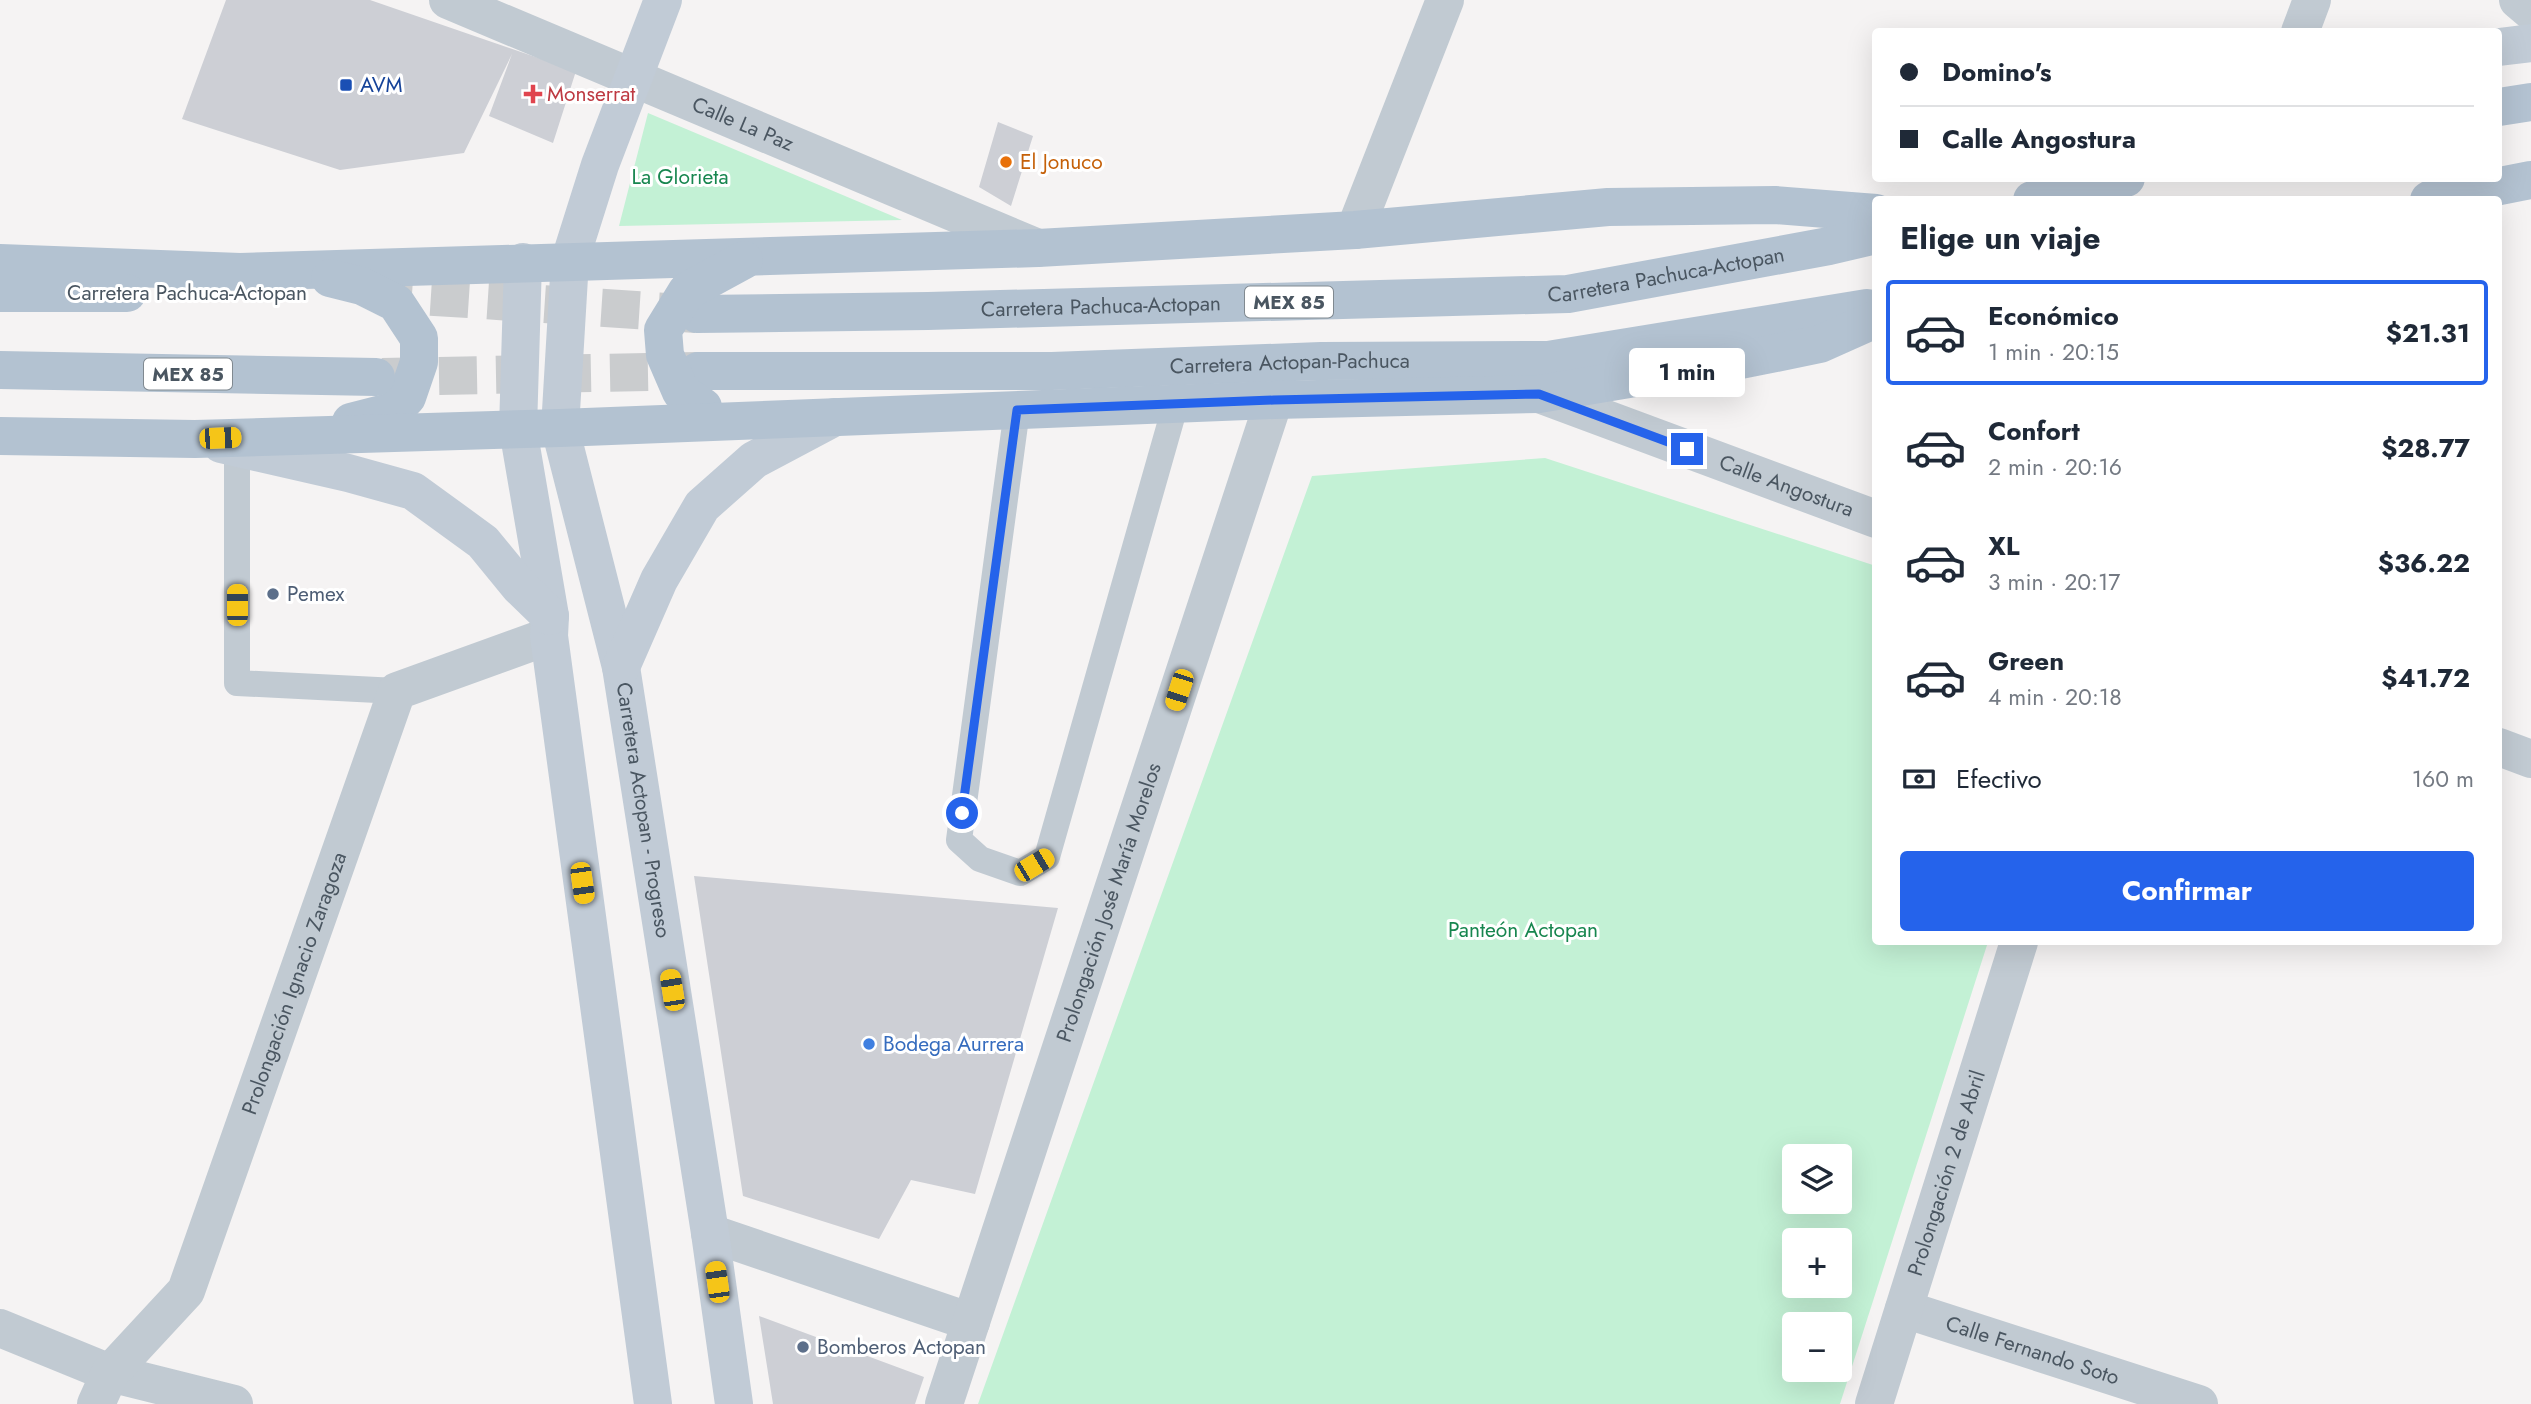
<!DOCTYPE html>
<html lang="es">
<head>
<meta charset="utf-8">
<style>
	:root { --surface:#fff; --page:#f6f6f7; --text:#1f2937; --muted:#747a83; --line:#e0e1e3; --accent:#2563eb }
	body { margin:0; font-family:Jost,sans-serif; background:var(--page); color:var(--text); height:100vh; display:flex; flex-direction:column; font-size:26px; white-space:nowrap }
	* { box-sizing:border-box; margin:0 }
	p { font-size:23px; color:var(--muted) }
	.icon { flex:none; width:38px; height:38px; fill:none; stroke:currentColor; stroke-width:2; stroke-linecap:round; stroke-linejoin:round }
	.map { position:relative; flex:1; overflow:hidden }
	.sheet { position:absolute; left:1872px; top:196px; width:630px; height:749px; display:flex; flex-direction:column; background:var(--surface); border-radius:7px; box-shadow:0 7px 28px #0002 }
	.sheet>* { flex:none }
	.top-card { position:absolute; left:1872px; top:28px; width:630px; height:154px; border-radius:7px; box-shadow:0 7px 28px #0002; display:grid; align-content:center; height:154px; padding:0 28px; background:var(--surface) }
	.controls { position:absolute; left:1782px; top:1144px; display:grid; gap:14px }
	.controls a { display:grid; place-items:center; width:70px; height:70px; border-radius:7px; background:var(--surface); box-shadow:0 7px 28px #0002; font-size:35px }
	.end { position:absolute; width:32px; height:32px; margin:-16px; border:9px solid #2563eb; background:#fff; box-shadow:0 0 0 4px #fff }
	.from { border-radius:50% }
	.bubble { position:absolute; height:49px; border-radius:7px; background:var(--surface); box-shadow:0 7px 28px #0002; font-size:23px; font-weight:700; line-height:49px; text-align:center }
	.car { position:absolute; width:21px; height:42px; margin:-21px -10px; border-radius:9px; box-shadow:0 0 5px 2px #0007; background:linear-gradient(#f5c518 24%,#345 0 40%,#f5c518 0 76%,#345 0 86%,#f5c518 0) }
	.top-card b { display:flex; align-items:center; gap:24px; height:66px; font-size:26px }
	.top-card b+b { border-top:2px solid var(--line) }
	.top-card i { width:18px; height:18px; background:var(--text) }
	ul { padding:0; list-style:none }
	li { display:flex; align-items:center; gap:21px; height:105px; margin:0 14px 10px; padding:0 14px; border:4px solid transparent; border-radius:7px }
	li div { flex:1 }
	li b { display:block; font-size:26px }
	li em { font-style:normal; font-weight:700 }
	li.current { border-color:var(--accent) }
	li>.icon { width:63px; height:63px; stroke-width:1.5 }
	h2 { padding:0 28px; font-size:32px; line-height:84px }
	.pay { display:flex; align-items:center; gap:18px; height:77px; padding:0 28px; font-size:26px }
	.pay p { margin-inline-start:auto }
	.action { display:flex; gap:14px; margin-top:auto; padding:14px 28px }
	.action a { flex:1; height:80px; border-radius:7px; background:var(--accent); color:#fff; font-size:28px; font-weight:700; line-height:80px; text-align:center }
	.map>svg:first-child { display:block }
	.green { fill:#c3f1d5; fill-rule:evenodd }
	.building { fill:#cdcfd5 }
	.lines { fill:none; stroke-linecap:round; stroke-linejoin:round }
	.primary-tunnel { stroke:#caccce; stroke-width:38; stroke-dasharray:38 19; stroke-linecap:butt }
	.lane { stroke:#c1cad2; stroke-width:26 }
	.street { stroke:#c1cad2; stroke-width:38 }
	.secondary { stroke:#c1cbd6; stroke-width:38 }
	.primary { stroke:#b3c2d1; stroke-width:38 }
	.route { stroke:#2563eb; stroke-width:9 }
	.transit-dot { fill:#1a4fb4; stroke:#fff; stroke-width:2.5 }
	.health-dot { fill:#e0444e; stroke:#fff; stroke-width:2.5 }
	.food-dot { fill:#e8710a; stroke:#fff; stroke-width:2.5 }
	.service-dot { fill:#5c6f8a; stroke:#fff; stroke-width:2.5 }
	.shop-dot { fill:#3f7fe0; stroke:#fff; stroke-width:2.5 }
	.labels { text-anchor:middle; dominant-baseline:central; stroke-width:6; stroke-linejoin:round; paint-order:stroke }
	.shield { fill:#fff; stroke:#808990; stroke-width:2 }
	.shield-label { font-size:19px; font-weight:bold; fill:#4a5661 }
	.transit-label { font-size:21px; fill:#164399; stroke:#fff; text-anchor:start }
	.health-label { font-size:21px; fill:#be3a42; stroke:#fff; text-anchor:start }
	.street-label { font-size:21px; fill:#4a5661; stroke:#fff }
	.food-label { font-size:21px; fill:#c56008; stroke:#fff; text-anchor:start }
	.park-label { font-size:21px; fill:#17864f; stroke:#fff }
	.service-label { font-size:21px; fill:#4e5e75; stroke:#fff; text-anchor:start }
	.shop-label { font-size:21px; fill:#366cbe; stroke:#fff; text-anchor:start }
</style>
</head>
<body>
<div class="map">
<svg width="2531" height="1404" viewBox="0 0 2531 1404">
	<rect width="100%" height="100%" fill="#f5f3f3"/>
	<path class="green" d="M 648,113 L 902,220 L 619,226 Z
		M 1545,458 L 1876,566 L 1876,942 L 1988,942 L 1840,1404 L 978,1404 L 1312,476 ZM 1794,1157 L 1839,1157 L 1839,1202 L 1794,1202 ZM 1794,1241 L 1839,1241 L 1839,1286 L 1794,1286 ZM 1794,1325 L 1839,1325 L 1839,1370 L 1794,1370 Z"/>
	<path class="building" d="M 226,0 L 370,0 L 576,71 L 553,143 L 489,116 L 512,54 L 464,153 L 340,170 L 182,119 Z
		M 998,122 L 1033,136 L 1011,206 L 979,187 Z
		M 694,876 L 1058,908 L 975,1194 L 911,1180 L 879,1239 L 743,1196 Z
		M 759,1316 L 924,1377 L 915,1404 L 773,1404 Z"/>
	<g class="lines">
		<path class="primary-tunnel" d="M 374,293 L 697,314
			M 382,377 L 698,371"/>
		<path class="lane" d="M 1017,410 L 959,840 L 980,859 L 1020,873 L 1047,857 L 1176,403
			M 237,448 L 237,683 L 397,691"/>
		<g class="street">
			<path id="s1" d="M 448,0 L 1038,248"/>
			<path d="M 2518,0 L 2531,11"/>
			<path d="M 2300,32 L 2312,0"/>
			<path d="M 1355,230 L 1445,0"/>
			<path id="s2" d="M 1539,394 L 1876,519"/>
			<path d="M 2499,747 L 2531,759"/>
			<path d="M 710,1233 L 971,1322"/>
			<path id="s3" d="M 1904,1309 L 2199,1404"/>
			<path d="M 0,1328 L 110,1373 L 234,1404"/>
			<path id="s4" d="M 96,1404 L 110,1373 L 186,1291 L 397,691 L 549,636"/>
			<path id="s5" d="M 944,1404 L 1274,400"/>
			<path id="s6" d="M 1874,1404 L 2019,942"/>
		</g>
		<g class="secondary">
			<path id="s7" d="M 663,0 L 600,165 L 570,260 L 560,428 L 621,667 L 710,1233 L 734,1404"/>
			<path d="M 2499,47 L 2531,43"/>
			<path d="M 523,262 L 518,429 L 550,616 L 549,636 L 653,1404"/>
			<path d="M 221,444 L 348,473 L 413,491 L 483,542 L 519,586 L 550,616"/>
			<path d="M 621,667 L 659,580 L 702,506 L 754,460 L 835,417"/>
		</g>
		<g class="primary">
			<path d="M 2499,107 L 2531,102"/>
			<path d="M 2032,200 L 2126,178"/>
			<path d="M 2429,200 L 2531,180"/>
			<path d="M 0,263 L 240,272 L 1038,248 L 1355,230 L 1608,207 L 1775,205 L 1876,213"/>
			<path d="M 330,278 L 362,286 L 396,303 L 419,338 L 419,362 L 407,397 L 394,411 L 351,422"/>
			<path d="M 0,293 L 127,293"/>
			<path id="s8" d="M 697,314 L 928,311 L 1568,294 L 1829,246 L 1876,235"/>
			<path d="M 0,370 L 376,377"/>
			<path id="s9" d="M 698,371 L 1052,371 L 1321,361 L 1548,360 L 1867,308"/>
			<path d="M 703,407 L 681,392 L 665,355 L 663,330 L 687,291 L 744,260"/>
			<path d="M 0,436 L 195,439 L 560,428 L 1274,400 L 1539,394 L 1731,362 L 1820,344 L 1876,319"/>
		</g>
	</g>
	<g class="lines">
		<path class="route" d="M 962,813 L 1017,410 L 1274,400 L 1539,394 L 1687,449"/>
	</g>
	<rect class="transit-dot" x="339" y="78" width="14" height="14" rx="3.5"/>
	<path class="health-dot" d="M529.5 83.5h7v7h7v7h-7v7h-7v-7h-7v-7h7z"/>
	<circle class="food-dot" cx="1006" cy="162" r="7"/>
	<g class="service-dot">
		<circle cx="273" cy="594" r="7"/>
		<circle cx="803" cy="1347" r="7"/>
	</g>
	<circle class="shop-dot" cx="869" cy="1044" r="7"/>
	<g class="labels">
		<g class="shield">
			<rect x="1245" y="286.5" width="88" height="31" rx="5"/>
			<rect x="144" y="358.5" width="88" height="31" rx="5"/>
		</g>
		<g class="shield-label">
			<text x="1289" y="302">MEX 85</text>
			<text x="188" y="374">MEX 85</text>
		</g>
		<g class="transit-label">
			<text x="360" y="85">AVM</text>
		</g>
		<g class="health-label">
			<text x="547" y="94">Monserrat</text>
		</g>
		<g class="street-label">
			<text stroke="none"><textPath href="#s1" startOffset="320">Calle La Paz</textPath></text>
			<text stroke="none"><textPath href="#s8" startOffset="971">Carretera Pachuca-Actopan</textPath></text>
			<text x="187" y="293">Carretera Pachuca-Actopan</text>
			<text stroke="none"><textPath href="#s8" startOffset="404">Carretera Pachuca-Actopan</textPath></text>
			<text stroke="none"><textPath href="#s9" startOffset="592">Carretera Actopan-Pachuca</textPath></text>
			<text stroke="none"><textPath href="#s2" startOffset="264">Calle Angostura</textPath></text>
			<text stroke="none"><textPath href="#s7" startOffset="836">Carretera Actopan - Progreso</textPath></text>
			<text stroke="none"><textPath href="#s5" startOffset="528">Prolongación José María Morelos</textPath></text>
			<text stroke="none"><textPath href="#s4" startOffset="472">Prolongación Ignacio Zaragoza</textPath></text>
			<text stroke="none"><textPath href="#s6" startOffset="242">Prolongación 2 de Abril</textPath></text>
			<text stroke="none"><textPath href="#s3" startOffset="135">Calle Fernando Soto</textPath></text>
		</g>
		<g class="food-label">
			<text x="1020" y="162">El Jonuco</text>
		</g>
		<g class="park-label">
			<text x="680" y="177">La Glorieta</text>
			<text x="1523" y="930">Panteón Actopan</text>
		</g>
		<g class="service-label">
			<text x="287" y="594">Pemex</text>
			<text x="817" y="1347">Bomberos Actopan</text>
		</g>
		<g class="shop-label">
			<text x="883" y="1044">Bodega Aurrera</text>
		</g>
	</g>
</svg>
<div class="controls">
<a><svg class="icon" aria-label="layers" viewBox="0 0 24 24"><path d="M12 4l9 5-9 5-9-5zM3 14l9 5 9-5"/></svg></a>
<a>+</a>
<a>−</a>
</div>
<i class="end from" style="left:962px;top:813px"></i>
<i class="end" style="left:1687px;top:449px"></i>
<div class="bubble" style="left:1629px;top:348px;width:116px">1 min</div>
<i class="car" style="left:220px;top:438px;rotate:88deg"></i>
<i class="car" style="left:237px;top:605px;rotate:0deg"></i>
<i class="car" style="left:1179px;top:690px;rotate:198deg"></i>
<i class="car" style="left:1034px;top:865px;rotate:59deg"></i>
<i class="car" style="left:582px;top:883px;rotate:172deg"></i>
<i class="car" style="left:672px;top:990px;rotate:351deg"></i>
<i class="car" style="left:717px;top:1282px;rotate:352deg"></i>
<div class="top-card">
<b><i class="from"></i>Domino's</b>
<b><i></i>Calle Angostura</b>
</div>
<section class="sheet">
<h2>Elige un viaje</h2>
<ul>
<li class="current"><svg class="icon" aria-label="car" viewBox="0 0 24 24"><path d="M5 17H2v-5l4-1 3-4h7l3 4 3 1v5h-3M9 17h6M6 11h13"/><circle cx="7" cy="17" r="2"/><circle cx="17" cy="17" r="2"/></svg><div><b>Económico</b><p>1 min · 20:15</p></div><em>$21.31</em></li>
<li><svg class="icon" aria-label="car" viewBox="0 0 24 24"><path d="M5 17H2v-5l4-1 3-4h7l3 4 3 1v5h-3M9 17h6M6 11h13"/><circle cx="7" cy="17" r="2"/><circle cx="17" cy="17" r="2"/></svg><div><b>Confort</b><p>2 min · 20:16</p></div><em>$28.77</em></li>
<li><svg class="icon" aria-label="car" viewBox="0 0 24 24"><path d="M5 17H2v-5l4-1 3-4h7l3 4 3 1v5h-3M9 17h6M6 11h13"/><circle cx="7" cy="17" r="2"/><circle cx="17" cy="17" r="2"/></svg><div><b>XL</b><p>3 min · 20:17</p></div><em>$36.22</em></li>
<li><svg class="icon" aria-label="car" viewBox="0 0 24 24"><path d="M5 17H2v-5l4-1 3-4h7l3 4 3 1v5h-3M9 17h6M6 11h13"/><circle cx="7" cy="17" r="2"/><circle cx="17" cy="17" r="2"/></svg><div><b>Green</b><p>4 min · 20:18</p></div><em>$41.72</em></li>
</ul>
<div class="pay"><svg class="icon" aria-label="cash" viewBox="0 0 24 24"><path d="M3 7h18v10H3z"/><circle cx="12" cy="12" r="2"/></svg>Efectivo<p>160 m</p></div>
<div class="action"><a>Confirmar</a></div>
</section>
</div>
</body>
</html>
